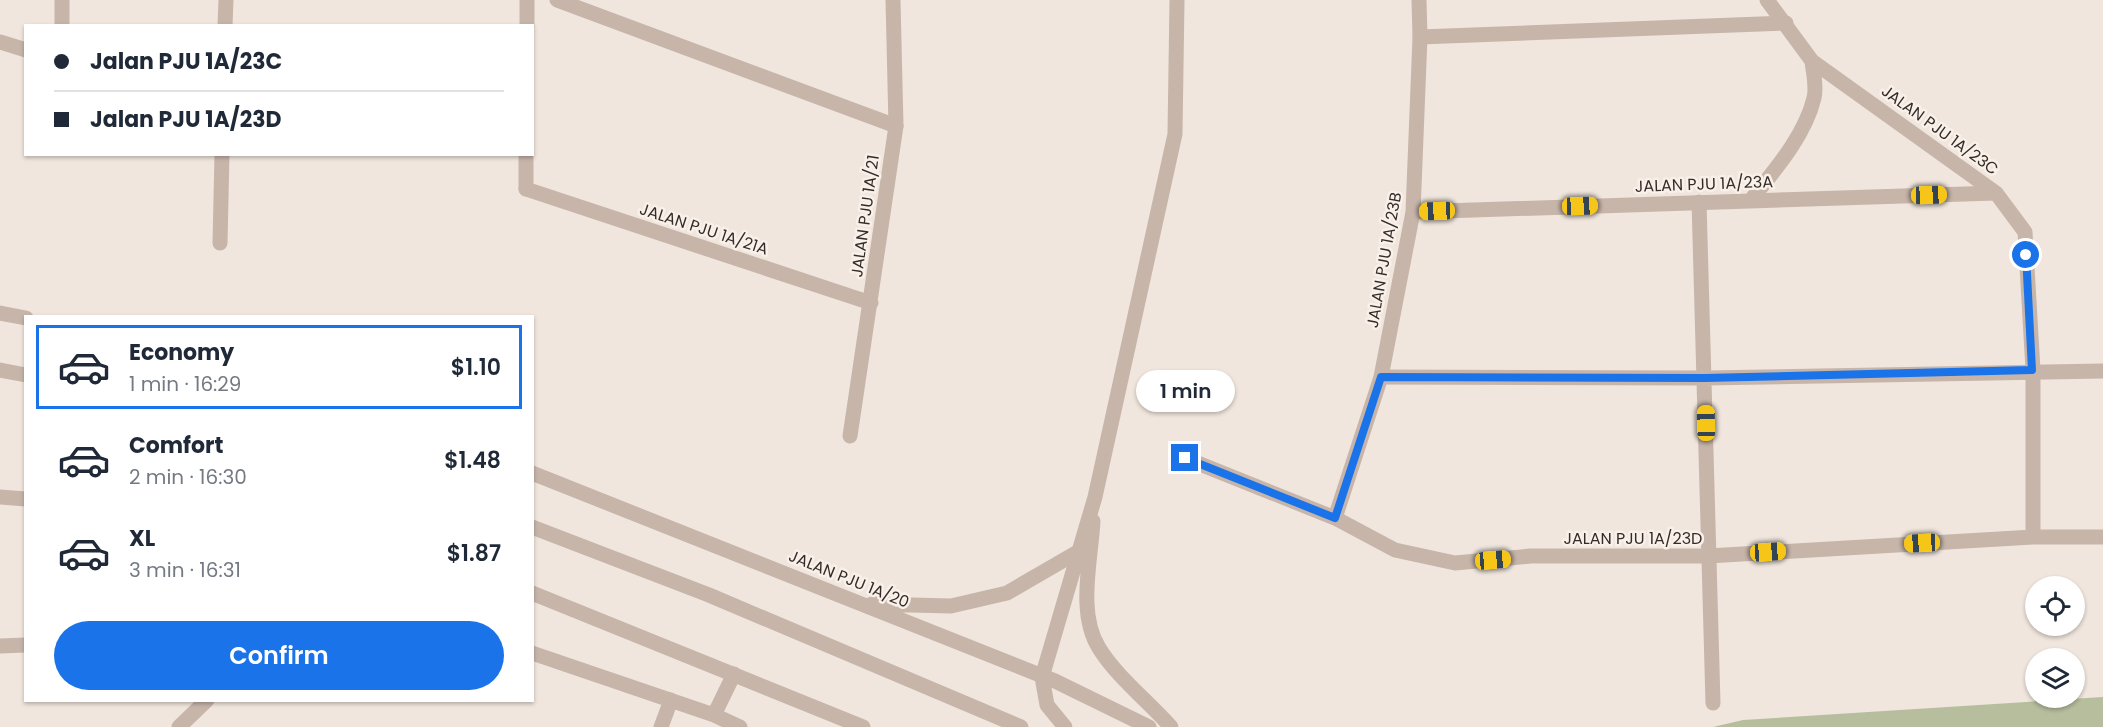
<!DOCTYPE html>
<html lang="en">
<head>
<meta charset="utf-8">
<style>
	:root { --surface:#fff; --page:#f6f6f7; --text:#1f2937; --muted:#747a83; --line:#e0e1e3; --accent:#1a73e8 }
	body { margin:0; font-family:Poppins,sans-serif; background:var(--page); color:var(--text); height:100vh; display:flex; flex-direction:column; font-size:22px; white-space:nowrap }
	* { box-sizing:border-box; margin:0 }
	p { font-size:20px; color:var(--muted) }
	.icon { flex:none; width:33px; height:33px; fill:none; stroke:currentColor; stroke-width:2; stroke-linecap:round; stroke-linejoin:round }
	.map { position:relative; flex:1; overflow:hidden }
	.sheet { position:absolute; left:24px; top:315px; width:510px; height:387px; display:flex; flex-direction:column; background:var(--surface); border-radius:0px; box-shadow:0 2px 4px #0004 }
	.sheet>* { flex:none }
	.top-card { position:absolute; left:24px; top:24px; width:510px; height:132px; border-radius:0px; box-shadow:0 2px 4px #0004; display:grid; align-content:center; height:132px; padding:0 30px; background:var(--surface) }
	.tools { position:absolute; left:2025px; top:576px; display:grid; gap:12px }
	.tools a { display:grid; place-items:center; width:60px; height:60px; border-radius:50%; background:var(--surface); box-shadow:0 2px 4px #0004; font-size:30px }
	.end { position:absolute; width:27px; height:27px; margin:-14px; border:8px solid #1a73e8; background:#fff; box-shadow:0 0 0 3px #fff }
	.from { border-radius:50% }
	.bubble { position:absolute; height:42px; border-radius:21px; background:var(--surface); box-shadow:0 2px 4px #0004; font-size:20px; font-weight:600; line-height:42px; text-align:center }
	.car { position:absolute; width:18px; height:36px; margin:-18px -9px; border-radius:8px; box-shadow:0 0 4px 2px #0007; background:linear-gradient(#f5c518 24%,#345 0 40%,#f5c518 0 76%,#345 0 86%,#f5c518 0) }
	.top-card b { display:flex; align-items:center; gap:21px; height:57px; font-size:22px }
	.top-card b+b { border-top:2px solid var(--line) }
	.top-card i { width:15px; height:15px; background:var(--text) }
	ul { padding:10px 0 0; list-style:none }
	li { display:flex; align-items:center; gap:18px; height:84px; margin:0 12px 9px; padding:0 18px; border:3px solid transparent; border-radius:0px }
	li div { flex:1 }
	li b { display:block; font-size:22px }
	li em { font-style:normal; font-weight:600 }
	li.selected { border-color:var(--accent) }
	li>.icon { width:54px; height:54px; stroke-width:1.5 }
	.primary-button { display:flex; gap:12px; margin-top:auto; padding:12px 30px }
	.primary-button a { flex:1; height:69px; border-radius:36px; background:var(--accent); color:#fff; font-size:24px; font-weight:600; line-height:69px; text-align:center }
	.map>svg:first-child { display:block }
	.green { fill:#b6be9e }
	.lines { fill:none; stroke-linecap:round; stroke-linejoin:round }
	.service { stroke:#c7b5aa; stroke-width:15 }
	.minor { stroke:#c7b5aa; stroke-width:15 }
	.tertiary { stroke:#c7b5aa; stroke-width:15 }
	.route { stroke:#1a73e8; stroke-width:8 }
	.labels { text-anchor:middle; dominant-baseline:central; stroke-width:5; stroke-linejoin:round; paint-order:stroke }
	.street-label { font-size:16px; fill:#352c29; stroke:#f8f0e9 }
</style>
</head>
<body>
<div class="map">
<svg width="2103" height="727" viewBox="0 0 2103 727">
	<rect width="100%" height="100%" fill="#f0e6dd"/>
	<path class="green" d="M 2103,697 L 2103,727 L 1713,727 L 1743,720 Z"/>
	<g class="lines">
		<path class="service" d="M 557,0 L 896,126
			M 62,26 L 62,0
			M 527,26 L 527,0
			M 1420,37 L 1786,23
			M 526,189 L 526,154
			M 1699,202 L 1713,703
			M 1381,377 L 1705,378 L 2103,371
			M 0,497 L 26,499
			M 0,646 L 26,645
			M 532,653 L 714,715
			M 734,674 L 714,715 L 740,727
			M 179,727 L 207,700
			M 661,727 L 671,700"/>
		<path class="minor" d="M 1767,0 L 1812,61 L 1996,193 L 2025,232 L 2033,370 L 2033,537
			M 225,26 L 226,0
			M 0,42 L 26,50
			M 526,189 L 871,303
			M 1750,201 C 1774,171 1805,136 1814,98 C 1817,87 1813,72 1812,61
			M 1413,212 L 1996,193
			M 220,243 L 222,154
			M 850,436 L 896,126 L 893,0
			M 1185,458 L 1335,518 L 1395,550 L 1455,563 L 1531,556 L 1708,556 L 2033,537 L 2103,537
			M 1335,518 L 1381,377 L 1413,212 L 1420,37 L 1419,0
			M 1093,521 C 1091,560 1077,613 1099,648 C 1116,676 1149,702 1171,727
			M 1042,677 L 1095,497 L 1175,134 L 1177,0"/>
		<path class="tertiary" d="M 0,313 L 26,318
			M 0,370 L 26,375
			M 532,473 L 1055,681 L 1149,727
			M 532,527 L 709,595 L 1021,727
			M 532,593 L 863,727
			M 872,604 L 951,606 L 1007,593 L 1076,553
			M 1042,677 L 1047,705 L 1065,727"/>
	</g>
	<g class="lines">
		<path class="route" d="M 1185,458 L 1335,518 L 1381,377 L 1705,378 L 2032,370 L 2026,255"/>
	</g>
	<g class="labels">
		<g class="street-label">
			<text transform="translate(1940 130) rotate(36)">JALAN PJU 1A/23C</text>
			<text transform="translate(1704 184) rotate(-2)">JALAN PJU 1A/23A</text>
			<text transform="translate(865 216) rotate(-82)">JALAN PJU 1A/21</text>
			<text transform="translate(704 229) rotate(18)">JALAN PJU 1A/21A</text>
			<text transform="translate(1384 260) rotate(-80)">JALAN PJU 1A/23B</text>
			<text x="1633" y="538">JALAN PJU 1A/23D</text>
			<text transform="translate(849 579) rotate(22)">JALAN PJU 1A/20</text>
		</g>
	</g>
</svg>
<div class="tools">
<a><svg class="icon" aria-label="locate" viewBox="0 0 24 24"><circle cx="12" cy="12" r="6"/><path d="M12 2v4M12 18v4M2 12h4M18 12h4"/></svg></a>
<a><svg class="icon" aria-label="layers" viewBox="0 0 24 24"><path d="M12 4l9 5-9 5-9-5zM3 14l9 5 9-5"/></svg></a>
</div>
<i class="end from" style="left:2026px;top:255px"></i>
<i class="end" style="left:1185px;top:458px"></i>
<div class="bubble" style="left:1136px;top:370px;width:99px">1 min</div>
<i class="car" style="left:1929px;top:195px;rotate:88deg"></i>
<i class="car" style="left:1580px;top:206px;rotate:88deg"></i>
<i class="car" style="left:1437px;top:211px;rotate:268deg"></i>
<i class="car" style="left:1706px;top:423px;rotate:359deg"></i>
<i class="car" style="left:1922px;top:543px;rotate:267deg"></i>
<i class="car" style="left:1768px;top:552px;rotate:86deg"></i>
<i class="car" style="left:1493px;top:560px;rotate:85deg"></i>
<div class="top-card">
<b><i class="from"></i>Jalan PJU 1A/23C</b>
<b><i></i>Jalan PJU 1A/23D</b>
</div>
<section class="sheet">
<ul>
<li class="selected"><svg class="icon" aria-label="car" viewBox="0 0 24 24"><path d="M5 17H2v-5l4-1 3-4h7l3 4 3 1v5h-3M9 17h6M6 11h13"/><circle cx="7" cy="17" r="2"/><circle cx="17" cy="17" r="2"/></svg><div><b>Economy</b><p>1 min · 16:29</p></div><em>$1.10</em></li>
<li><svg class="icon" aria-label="car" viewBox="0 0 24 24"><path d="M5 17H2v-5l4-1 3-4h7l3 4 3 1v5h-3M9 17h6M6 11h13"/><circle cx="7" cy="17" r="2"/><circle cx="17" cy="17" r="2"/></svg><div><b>Comfort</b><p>2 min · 16:30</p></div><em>$1.48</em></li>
<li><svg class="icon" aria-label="car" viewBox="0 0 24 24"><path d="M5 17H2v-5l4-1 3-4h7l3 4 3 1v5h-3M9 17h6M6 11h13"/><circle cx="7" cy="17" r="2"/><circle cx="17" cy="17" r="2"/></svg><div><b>XL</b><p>3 min · 16:31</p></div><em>$1.87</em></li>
</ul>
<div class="primary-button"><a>Confirm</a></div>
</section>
</div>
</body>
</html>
